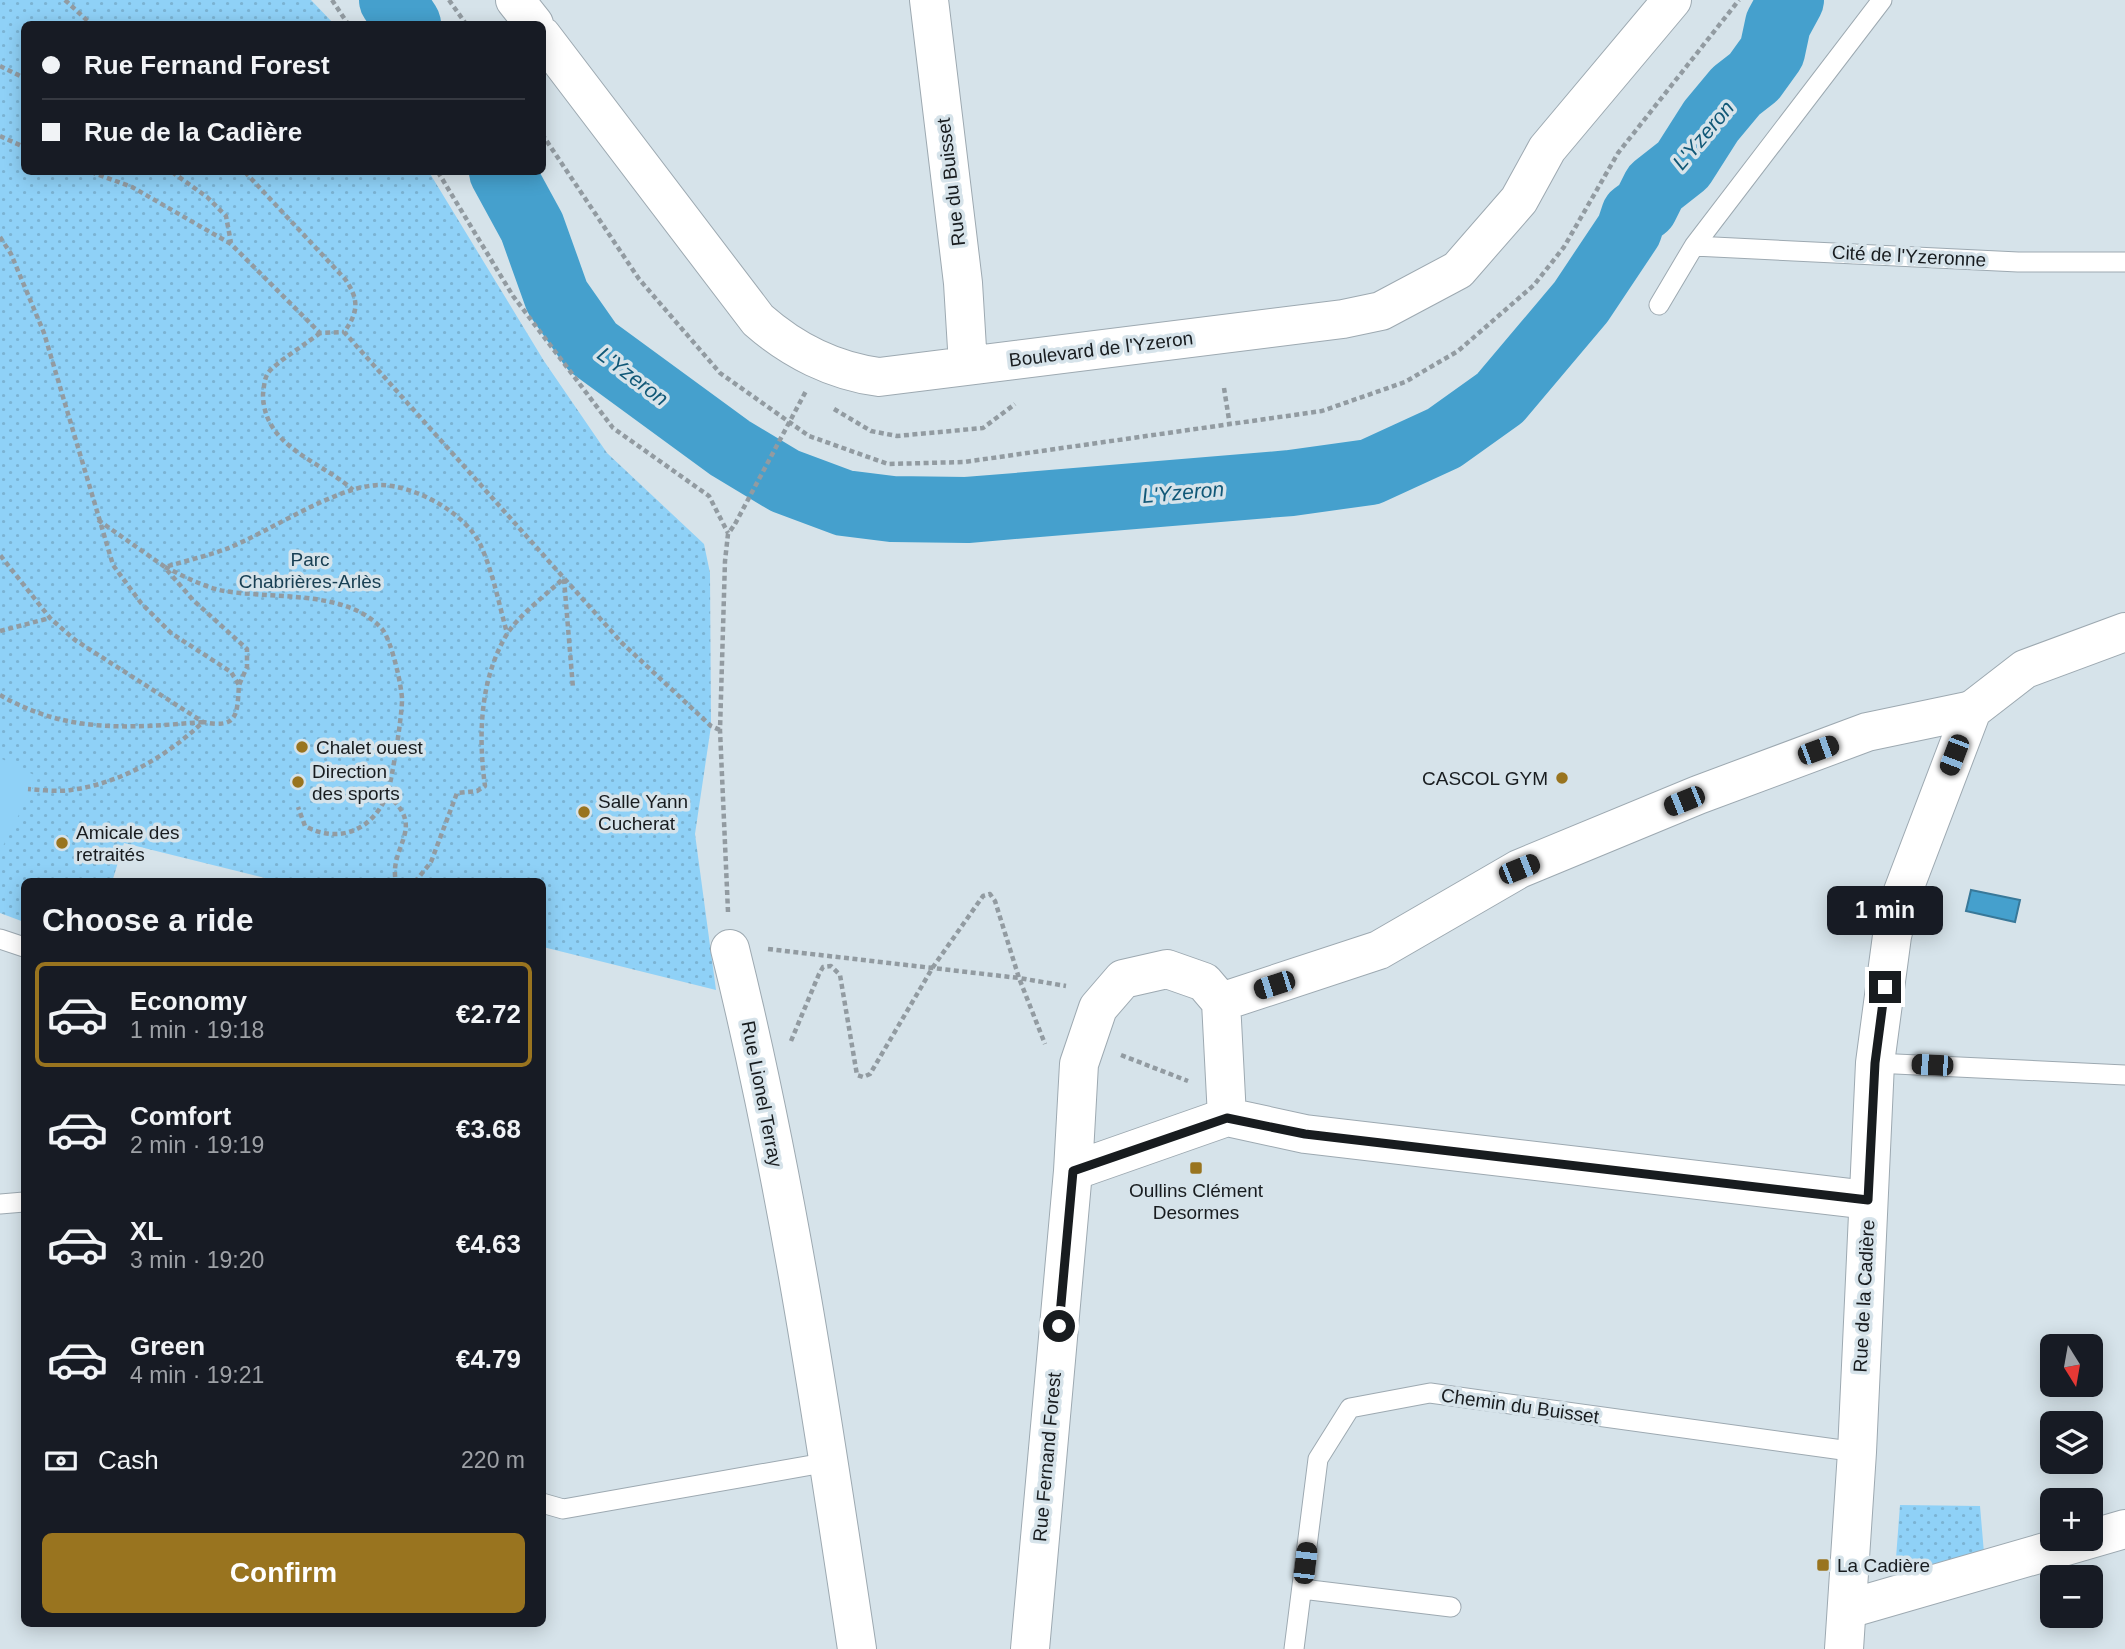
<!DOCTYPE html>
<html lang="en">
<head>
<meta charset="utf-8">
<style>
	:root { --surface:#171b24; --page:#20242c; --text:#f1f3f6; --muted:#9ea1a6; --line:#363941; --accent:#99741f }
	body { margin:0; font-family:Helvetica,sans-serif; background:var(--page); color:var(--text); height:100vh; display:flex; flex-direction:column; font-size:26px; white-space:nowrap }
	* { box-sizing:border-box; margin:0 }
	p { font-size:23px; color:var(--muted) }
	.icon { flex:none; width:38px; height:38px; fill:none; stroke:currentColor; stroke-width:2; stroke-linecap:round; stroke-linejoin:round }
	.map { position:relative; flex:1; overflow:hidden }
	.drawer { position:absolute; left:21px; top:878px; width:525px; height:749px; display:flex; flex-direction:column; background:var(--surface); border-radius:10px; box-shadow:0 4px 18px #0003 }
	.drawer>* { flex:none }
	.top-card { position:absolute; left:21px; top:21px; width:525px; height:154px; border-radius:10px; box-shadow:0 4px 18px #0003; display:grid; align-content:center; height:154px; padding:0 21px; background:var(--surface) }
	.needle { width:46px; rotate:169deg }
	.tools { position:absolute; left:2040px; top:1334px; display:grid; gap:14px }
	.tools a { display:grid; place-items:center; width:63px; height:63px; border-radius:10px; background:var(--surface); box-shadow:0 4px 18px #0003; font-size:35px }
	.end { position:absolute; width:32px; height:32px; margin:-16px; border:9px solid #181c1f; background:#fff; box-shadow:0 0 0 4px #fff }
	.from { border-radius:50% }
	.bubble { position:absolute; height:49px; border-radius:10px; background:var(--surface); box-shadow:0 4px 18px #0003; font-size:23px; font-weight:700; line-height:49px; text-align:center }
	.car { position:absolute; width:21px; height:42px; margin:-21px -10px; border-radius:9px; box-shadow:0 0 5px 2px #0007; background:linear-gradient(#222 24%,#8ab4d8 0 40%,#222 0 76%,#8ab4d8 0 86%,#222 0) }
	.top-card b { display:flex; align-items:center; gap:24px; height:66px; font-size:26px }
	.top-card b+b { border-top:2px solid var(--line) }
	.top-card i { width:18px; height:18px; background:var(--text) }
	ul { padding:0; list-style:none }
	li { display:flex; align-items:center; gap:21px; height:105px; margin:0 14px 10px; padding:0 7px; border:4px solid transparent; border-radius:10px }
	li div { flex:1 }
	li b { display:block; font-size:26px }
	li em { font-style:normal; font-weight:700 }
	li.active { border-color:var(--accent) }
	li>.icon { width:63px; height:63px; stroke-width:1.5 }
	h2 { padding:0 21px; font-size:32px; line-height:84px }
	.pay { display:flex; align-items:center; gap:18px; height:77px; padding:0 21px; font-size:26px }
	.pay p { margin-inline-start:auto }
	.primary-button { display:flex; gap:14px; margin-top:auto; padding:14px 21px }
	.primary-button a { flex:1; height:80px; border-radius:10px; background:var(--accent); color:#fff; font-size:28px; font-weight:700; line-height:80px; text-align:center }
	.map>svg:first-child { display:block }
	.grass { fill:url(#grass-dots) }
	.pitch { fill:#8fd1f7 }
	.water { fill:#45a0cd; stroke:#387899; stroke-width:2 }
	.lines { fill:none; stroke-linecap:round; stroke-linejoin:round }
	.river { stroke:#45a0cd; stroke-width:66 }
	.lane-casing { stroke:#9da9b1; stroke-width:21 }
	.street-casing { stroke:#9da9b1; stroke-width:40 }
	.secondary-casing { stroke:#9da9b1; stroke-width:40 }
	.path { stroke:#929ba1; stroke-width:4.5; stroke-dasharray:5 3.5; stroke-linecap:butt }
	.lane { stroke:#fff; stroke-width:19 }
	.street { stroke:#fff; stroke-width:38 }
	.secondary { stroke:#fff; stroke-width:38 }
	.path-bridge { stroke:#929ba1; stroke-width:4.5; stroke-dasharray:5 3.5; stroke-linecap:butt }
	.route { stroke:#181c1f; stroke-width:9 }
	.poi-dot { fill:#99741f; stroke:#d6e3ea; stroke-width:2.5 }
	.labels { text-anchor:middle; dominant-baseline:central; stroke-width:7; stroke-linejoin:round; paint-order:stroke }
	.street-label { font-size:19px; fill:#181c1f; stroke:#d6e3ea }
	.park-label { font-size:19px; fill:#194054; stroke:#d6e3ea }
	.poi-label { font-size:19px; fill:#181c1f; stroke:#d6e3ea; text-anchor:start }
	.water-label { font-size:21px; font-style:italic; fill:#115877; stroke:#d6e3ea }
</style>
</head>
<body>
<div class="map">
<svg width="2125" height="1649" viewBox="0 0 2125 1649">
	<defs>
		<pattern id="grass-dots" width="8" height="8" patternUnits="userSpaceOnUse" patternTransform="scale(1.75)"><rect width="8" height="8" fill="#8fd1f7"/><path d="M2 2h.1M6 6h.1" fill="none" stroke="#7bb3d3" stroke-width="1.8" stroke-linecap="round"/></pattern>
	</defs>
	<rect width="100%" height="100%" fill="#d6e3ea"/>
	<path class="grass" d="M 0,0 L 311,0 L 334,24 L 24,24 L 24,172 L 429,172 L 544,361 L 607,453 L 704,544 L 710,573 L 711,726 L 695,834 L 716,990 L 543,947 L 542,882 L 281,882 L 124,843 L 112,882 L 24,882 L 24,922 L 0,913 Z
		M 1900,1505 L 1980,1506 L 1984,1553 L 1905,1571 L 1896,1558 Z"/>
	<path class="pitch" d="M 0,758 L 38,777 L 0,852 Z"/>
	<path class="water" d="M 1971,890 L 2020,900 L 2015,922 L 1966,911 Z"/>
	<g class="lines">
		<path class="river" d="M 392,0 L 408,24
			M 502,172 L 532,227 L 557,297 L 592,347 L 730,448 L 785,481 L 844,503 L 892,509 L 967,510 L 1291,483 L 1370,472 L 1444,438 L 1500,398 L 1581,302 L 1629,230 L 1634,215 L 1645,207 L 1655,187 L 1683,165 L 1711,121 L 1736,91 L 1754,77 L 1772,52 L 1778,24 L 1791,0"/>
		<g class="lane-casing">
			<path id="lane" d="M 1882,0 L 1694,246 L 2018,262 L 2125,262
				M 1659,305 L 1694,246
				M 0,939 L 24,947
				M 1875,1063 L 2125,1075
				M 0,1204 L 24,1202
				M 542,1503 L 563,1509 L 829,1462
				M 1302,1589 L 1451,1607
				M 1294,1649 L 1318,1459 L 1350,1408 L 1430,1393 L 1857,1452"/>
		</g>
		<g class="street-casing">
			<path id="street" d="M 515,0 L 534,24
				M 929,0 L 963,283 L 968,365
				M 542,36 L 758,320 C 792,350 834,371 879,377 L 1343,319 L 1381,311 L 1458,270 L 1519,200 L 1547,149 L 1672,0
				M 730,949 C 787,1179 822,1415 857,1649
				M 1221,1002 L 1379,950 L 1519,869 L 1698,795 L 1867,732 L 1972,710
				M 1221,1002 L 1227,1117
				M 1227,1117 L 1305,1134 L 1868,1200
				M 1073,1171 L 1227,1117
				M 1030,1649 L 1073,1171 L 1079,1064 L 1098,1008 L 1123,979 L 1167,969 L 1204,982 L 1221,1002"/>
		</g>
		<g class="secondary-casing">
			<path id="secondary" d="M 1848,1609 L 2125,1529
				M 1844,1649 L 1857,1452 L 1875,1063 L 1892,936 L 1902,894 L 1972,710 L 2025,669 L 2125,632"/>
		</g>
		<path class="path" d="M 65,0 L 91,24
			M 332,0 L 348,24
			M 449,0 L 466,24
			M 0,66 L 24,78
			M 542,134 L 639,279 L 720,373 L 809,436 L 888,464 L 964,462 L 1322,411 L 1405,382 L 1458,351 L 1534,285 L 1564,247 L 1618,153 L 1739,0
			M 0,136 L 24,147
			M 91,172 L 132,187 L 231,244 L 320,333 L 344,332
			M 172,172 L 207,197 L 226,216 L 231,243
			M 245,172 L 345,279 C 359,299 359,312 344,332 L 622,643 L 711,726 L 720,730
			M 438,172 L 513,296 L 613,428 L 709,496 L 728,533
			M 0,237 L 11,254 L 44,333 L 113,565 L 141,603 L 171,633 L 231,672 L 239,685 C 237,715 238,729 203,722 L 75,640 L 50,618 L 0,555
			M 320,333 C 309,342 275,363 268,373 C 264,379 264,388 263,394 C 263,447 321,461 353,490
			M 1224,388 L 1230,426
			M 834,409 L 871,431 L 897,436 L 983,428 L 1015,404
			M 98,520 L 165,567 C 185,561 207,556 226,549 C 269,532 336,486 379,485 C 415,485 466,513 481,546 C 493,573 499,604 507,633
			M 165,567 C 183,576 200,585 219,590 C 268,600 346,588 382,629 C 391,639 402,686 402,700 C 402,716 392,781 387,795 C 372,831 338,844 305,826 L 298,807
			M 167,570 L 193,600 L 247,649 L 247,667 L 239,685
			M 564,579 L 573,688
			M 0,631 L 50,618
			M 0,695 C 67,734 129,728 203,722 C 167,756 122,783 71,790 C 58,792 42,790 28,789
			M 387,795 C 428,828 388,846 396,882
			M 415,882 L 431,862 L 457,793 L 477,791 L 485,786 C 478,735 480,679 507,634 C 518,616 548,593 564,578
			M 728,912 L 720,730 L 725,561 L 728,534 L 735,524
			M 768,949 L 1019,978 L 1045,1044
			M 791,1041 L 819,974 L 823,967 L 831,966 L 840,975 L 857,1075 L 863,1077 L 870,1074 L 933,967 L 983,896 L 990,894 L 995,901 L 1019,978 L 1066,986
			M 1121,1055 L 1188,1081"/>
		<use href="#lane" class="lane"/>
		<use href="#street" class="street"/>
		<use href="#secondary" class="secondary"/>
		<path class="path-bridge" d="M 735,524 L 806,391"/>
	</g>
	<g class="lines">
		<path class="route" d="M 1059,1326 L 1073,1171 L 1227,1118 L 1305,1134 L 1868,1200 L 1875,1063 L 1885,987"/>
	</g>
	<g class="poi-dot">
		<circle cx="302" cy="747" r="7"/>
		<circle cx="1562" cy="778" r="7"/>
		<circle cx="298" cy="782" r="7"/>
		<circle cx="584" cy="812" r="7"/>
		<circle cx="62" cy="843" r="7"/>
		<rect x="1189" y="1161" width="14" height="14" rx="3.5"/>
		<rect x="1816" y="1558" width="14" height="14" rx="3.5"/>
	</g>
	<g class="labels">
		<g class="street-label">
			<text transform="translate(951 182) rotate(-97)">Rue du Buisset</text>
			<text transform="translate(1909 256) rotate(3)">Cité de l'Yzeronne</text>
			<text transform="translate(1101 349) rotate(-7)">Boulevard de l'Yzeron</text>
			<text transform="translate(762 1094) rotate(79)">Rue Lionel Terray</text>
			<text transform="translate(1864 1296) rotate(-87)">Rue de la Cadière</text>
			<text transform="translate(1520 1406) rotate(8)">Chemin du Buisset</text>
			<text transform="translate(1047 1457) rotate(-85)">Rue Fernand Forest</text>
		</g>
		<g class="park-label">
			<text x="310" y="559">Parc<tspan x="310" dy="22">Chabrières-Arlès</tspan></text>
		</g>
		<g class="poi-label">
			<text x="316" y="747">Chalet ouest</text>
			<text x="312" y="771">Direction<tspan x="312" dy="22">des sports</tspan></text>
			<text x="1548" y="778" text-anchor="end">CASCOL GYM</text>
			<text x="598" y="801">Salle Yann<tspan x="598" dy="22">Cucherat</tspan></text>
			<text x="76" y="832">Amicale des<tspan x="76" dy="22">retraités</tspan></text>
			<text x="1196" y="1190" text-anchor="middle">Oullins Clément<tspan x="1196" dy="22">Desormes</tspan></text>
			<text x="1837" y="1565">La Cadière</text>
		</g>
		<g class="water-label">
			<text transform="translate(1703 135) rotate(-50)">L'Yzeron</text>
			<text transform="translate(633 376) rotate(37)">L'Yzeron</text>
			<text transform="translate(1183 492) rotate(-5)">L'Yzeron</text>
		</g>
	</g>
</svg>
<div class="tools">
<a><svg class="needle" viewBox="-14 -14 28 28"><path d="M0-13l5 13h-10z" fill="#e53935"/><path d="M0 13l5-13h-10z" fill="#9ea1a6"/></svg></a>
<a><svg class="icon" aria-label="layers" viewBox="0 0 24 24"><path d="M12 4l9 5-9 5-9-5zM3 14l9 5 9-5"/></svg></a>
<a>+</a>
<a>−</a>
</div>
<i class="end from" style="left:1059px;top:1326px"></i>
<i class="end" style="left:1885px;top:987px"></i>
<div class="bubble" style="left:1827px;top:886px;width:116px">1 min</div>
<i class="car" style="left:1818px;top:750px;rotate:70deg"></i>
<i class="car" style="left:1954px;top:755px;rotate:201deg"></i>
<i class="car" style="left:1684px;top:801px;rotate:248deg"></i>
<i class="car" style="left:1519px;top:869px;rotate:68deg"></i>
<i class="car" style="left:1274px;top:985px;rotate:252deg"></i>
<i class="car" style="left:1932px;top:1065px;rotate:273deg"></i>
<i class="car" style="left:1305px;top:1563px;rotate:7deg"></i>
<div class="top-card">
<b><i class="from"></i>Rue Fernand Forest</b>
<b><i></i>Rue de la Cadière</b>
</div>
<section class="drawer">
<h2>Choose a ride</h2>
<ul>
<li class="active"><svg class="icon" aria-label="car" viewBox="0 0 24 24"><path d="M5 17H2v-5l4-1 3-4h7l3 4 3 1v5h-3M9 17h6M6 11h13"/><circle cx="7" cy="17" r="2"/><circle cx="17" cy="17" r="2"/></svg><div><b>Economy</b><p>1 min · 19:18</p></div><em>€2.72</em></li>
<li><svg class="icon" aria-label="car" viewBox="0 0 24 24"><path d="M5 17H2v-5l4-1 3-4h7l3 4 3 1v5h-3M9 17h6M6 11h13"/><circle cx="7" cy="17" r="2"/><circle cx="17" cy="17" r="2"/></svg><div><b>Comfort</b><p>2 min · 19:19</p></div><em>€3.68</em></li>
<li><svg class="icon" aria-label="car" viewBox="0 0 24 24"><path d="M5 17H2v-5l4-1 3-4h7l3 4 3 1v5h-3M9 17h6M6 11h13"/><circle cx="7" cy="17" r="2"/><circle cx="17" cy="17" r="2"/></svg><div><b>XL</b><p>3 min · 19:20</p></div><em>€4.63</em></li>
<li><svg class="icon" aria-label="car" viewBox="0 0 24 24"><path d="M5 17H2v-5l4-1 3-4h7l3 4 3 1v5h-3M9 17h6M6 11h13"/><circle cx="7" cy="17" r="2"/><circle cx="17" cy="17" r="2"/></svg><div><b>Green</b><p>4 min · 19:21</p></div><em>€4.79</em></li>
</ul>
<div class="pay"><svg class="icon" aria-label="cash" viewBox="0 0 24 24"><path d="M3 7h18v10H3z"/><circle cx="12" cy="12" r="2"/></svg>Cash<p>220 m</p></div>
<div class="primary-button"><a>Confirm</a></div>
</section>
</div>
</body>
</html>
